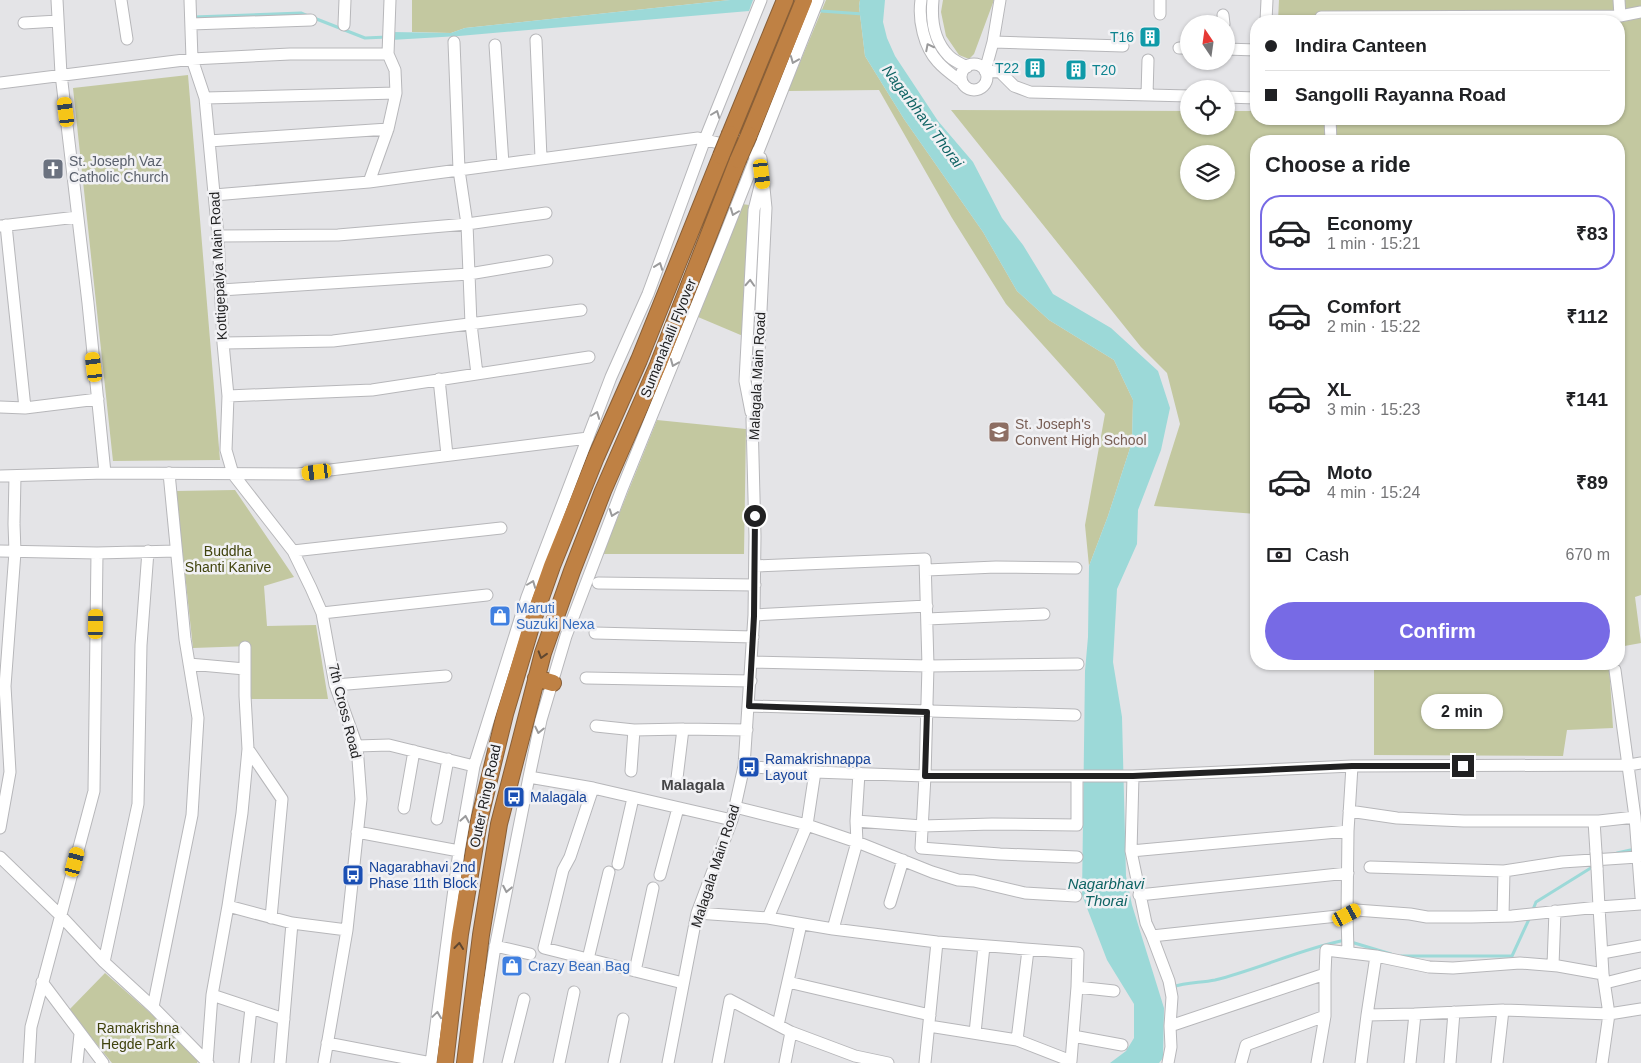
<!DOCTYPE html>
<html lang="en">
<head>
<meta charset="utf-8">
<style>
	:root { --surface:#fff; --page:#f2f2f2; --text:#202124; --muted:#757577; --line:#e0e0e0; --accent:#776ae5 }
	body { margin:0; font-family:Helvetica,sans-serif; background:var(--page); color:var(--text); height:100vh; display:flex; flex-direction:column; font-size:19px; white-space:nowrap }
	* { box-sizing:border-box; margin:0 }
	p { font-size:16px; color:var(--muted) }
	.icon { flex:none; width:28px; height:28px; fill:none; stroke:currentColor; stroke-width:2; stroke-linecap:round; stroke-linejoin:round }
	.map { position:relative; flex:1; overflow:hidden }
	.panel { position:absolute; left:1250px; top:135px; width:375px; height:535px; display:flex; flex-direction:column; background:var(--surface); border-radius:20px; box-shadow:0 1px 4px #0004 }
	.panel>* { flex:none }
	.banner { position:absolute; left:1250px; top:15px; width:375px; height:110px; border-radius:20px; box-shadow:0 1px 4px #0004; display:grid; align-content:center; height:110px; padding:0 15px; background:var(--surface) }
	.needle { width:32px; rotate:347deg }
	.fabs { position:absolute; left:1180px; top:15px; display:grid; gap:10px }
	.fabs a { display:grid; place-items:center; width:55px; height:55px; border-radius:50%; background:var(--surface); box-shadow:0 1px 4px #0004; font-size:25px }
	.end { position:absolute; width:22px; height:22px; margin:-11px; border:6px solid #212122; background:#fff; box-shadow:0 0 0 2px #fff }
	.from { border-radius:50% }
	.bubble { position:absolute; height:35px; border-radius:18px; background:var(--surface); box-shadow:0 1px 4px #0004; font-size:16px; font-weight:700; line-height:35px; text-align:center }
	.car { position:absolute; width:15px; height:30px; margin:-15px -8px; border-radius:6px; box-shadow:0 0 4px 1px #0007; background:linear-gradient(#f5c518 24%,#345 0 40%,#f5c518 0 76%,#345 0 86%,#f5c518 0) }
	.banner b { display:flex; align-items:center; gap:18px; height:48px; font-size:19px }
	.banner b+b { border-top:1px solid var(--line) }
	.banner i { width:12px; height:12px; background:var(--text) }
	ul { padding:0; list-style:none }
	li { display:flex; align-items:center; gap:15px; height:75px; margin:0 10px 8px; padding:0 5px; border:2px solid transparent; border-radius:20px }
	li div { flex:1 }
	li b { display:block; font-size:19px }
	li em { font-style:normal; font-weight:700 }
	li.on { border-color:var(--accent) }
	li>.icon { width:45px; height:45px; stroke-width:1.5 }
	h2 { padding:0 15px; font-size:22px; line-height:60px }
	.pay { display:flex; align-items:center; gap:12px; height:55px; padding:0 15px; font-size:19px }
	.pay p { margin-inline-start:auto }
	.cta { display:flex; gap:10px; margin-top:auto; padding:10px 15px }
	.cta a { flex:1; height:58px; border-radius:30px; background:var(--accent); color:#fff; font-size:20px; font-weight:700; line-height:58px; text-align:center }
	.map>svg:first-child { display:block }
	.green { fill:#c3c8a0; fill-rule:evenodd }
	.water { fill:#9cd9d8 }
	.lines { fill:none; stroke-linecap:round; stroke-linejoin:round }
	.stream { stroke:#9cd9d8; stroke-width:3 }
	.minor-casing { stroke:#b7b7ba; stroke-width:13 }
	.highway-casing { stroke:#885f38; stroke-width:18 }
	.minor { stroke:#fff; stroke-width:11 }
	.highway { stroke:#bf8144; stroke-width:16 }
	.minor-bridge-casing { stroke:#b7b7ba; stroke-width:13; stroke-linecap:butt }
	.highway-bridge-casing { stroke:#885f38; stroke-width:18; stroke-linecap:butt }
	.minor-bridge { stroke:#fff; stroke-width:11 }
	.highway-bridge { stroke:#bf8144; stroke-width:16 }
	.oneway { stroke:#9b9b9c }
	.oneway2 { stroke:#604730 }
	.route { stroke:#212122; stroke-width:6 }
	.labels { text-anchor:middle; dominant-baseline:central; stroke-width:5; stroke-linejoin:round; paint-order:stroke }
	.culture-label { font-size:14px; fill:#0d838f; stroke:#f1f1f4; text-anchor:end }
	.worship-label { font-size:14px; fill:#5b616d; stroke:#f1f1f4; text-anchor:start }
	.street-label { font-size:14px; fill:#212122; stroke:#f1f1f4 }
	.education-label { font-size:14px; fill:#785e54; stroke:#f1f1f4; text-anchor:start }
	.park-label { font-size:14px; fill:#40430d; stroke:#f1f1f4 }
	.shop-label { font-size:14px; fill:#366cbe; stroke:#f1f1f4; text-anchor:start }
	.transit-label { font-size:14px; fill:#164399; stroke:#f1f1f4; text-anchor:start }
	.water-label { font-size:15px; font-style:italic; fill:#106464; stroke:#f1f1f4 }
	.neighbourhood-label { font-size:15px; font-weight:bold; fill:#454547; stroke:#f1f1f4 }
</style>
</head>
<body>
<div class="map">
<svg width="1641" height="1063" viewBox="0 0 1641 1063">
	<rect width="100%" height="100%" fill="#e4e4e7"/>
	<path class="green" d="M 412,0 L 730,0 L 465,28 L 451,33 L 412,32 Z
		M 826,0 L 860,0 L 859,6 L 865,56 L 904,119 L 983,232 L 1017,291 L 1049,320 L 1114,360 L 1133,400 L 1132,442 L 1108,516 L 1089,566 L 1085,525 L 1105,414 L 1006,304 L 952,218 L 879,90 L 788,91 Z
		M 943,0 L 994,0 L 974,54 L 969,59 L 959,55 L 946,36 L 941,12 Z
		M 1279,0 L 1641,0 L 1641,595 L 1635,597 L 1641,643 L 1619,647 L 1619,141 L 1256,141 L 1256,514 L 1154,506 L 1180,424 L 1167,373 L 1141,347 L 951,110 L 1189,111 L 1189,126 L 1226,126 L 1226,111 L 1256,111 L 1256,119 L 1619,119 L 1619,21 L 1278,21 ZM 1189,154 L 1226,154 L 1226,191 L 1189,191 Z
		M 188,75 L 220,460 L 113,461 L 73,88 Z
		M 742,204 L 749,205 L 743,336 L 698,317 Z
		M 657,420 L 746,429 L 744,554 L 603,554 Z
		M 235,490 L 294,577 L 264,586 L 267,626 L 316,625 L 328,699 L 250,699 L 250,646 L 193,648 L 176,491 Z
		M 1374,664 L 1609,664 L 1613,728 L 1567,730 L 1563,756 L 1374,755 Z
		M 105,973 L 200,1057 L 197,1063 L 112,1063 L 69,1010 Z"/>
	<path class="water" d="M 730,0 L 753,0 L 749,11 L 459,36 L 391,40 L 392,32 L 451,33 L 465,28 Z
		M 860,0 L 885,0 L 883,22 L 887,38 L 895,56 L 938,121 L 973,162 L 1002,218 L 1023,245 L 1053,294 L 1111,328 L 1158,371 L 1170,408 L 1161,450 L 1138,510 L 1137,544 L 1117,589 L 1113,662 L 1122,717 L 1126,876 L 1132,905 L 1164,1008 L 1163,1058 L 1159,1063 L 1110,1063 L 1126,1051 L 1134,1038 L 1134,1004 L 1107,960 L 1082,895 L 1085,671 L 1088,637 L 1089,566 L 1108,516 L 1132,442 L 1133,400 L 1114,360 L 1049,320 L 1017,291 L 983,232 L 904,119 L 865,56 L 859,6 Z"/>
	<g class="lines">
		<path class="stream" d="M 821,11 L 863,14
			M 194,17 L 301,13 L 308,16
			M 314,18 L 365,38 L 387,37
			M 1617,853 L 1635,849
			M 1532,912 L 1536,902 L 1594,866
			M 1351,942 L 1391,954
			M 1401,956 L 1512,956 L 1530,917
			M 1173,987 C 1186,982 1201,983 1215,980 C 1259,969 1301,949 1345,940"/>
		<g class="minor-casing">
			<path id="minor" d="M 57,0 L 61,74 L 88,303 L 105,473
				M 121,0 L 127,39
				M 190,0 L 192,59 L 205,98 L 218,236 L 223,343 L 228,396 L 226,450 L 233,474 L 293,551 L 311,588 L 322,613 L 335,685 L 357,746 L 361,799 L 347,930 L 324,1063
				M 921,0 C 918,20 924,47 938,62 C 945,70 954,76 962,82
				M 933,0 C 931,20 934,41 949,56 C 954,61 961,64 967,67
				M 1000,0 L 993,42 L 985,71 L 1000,72 L 1014,86 L 1030,92 L 1189,96
				M 1160,14 L 1160,0
				M 1223,15 L 1224,24
				M 1620,16 L 1641,12
				M 1266,21 L 1267,0
				M 1321,21 L 1321,17 L 1620,16 L 1619,0
				M 24,23 L 58,21
				M 191,24 L 311,20
				M 344,25 L 345,0
				M 536,40 L 541,158
				M 454,42 L 459,170 L 467,224 L 471,324 L 477,374
				M 993,42 L 1123,46
				M 495,45 L 503,164
				M 1179,48 L 1189,48
				M 1226,49 L 1256,50
				M961 77a13 13 0 1 1 26 0a13 13 0 1 1-26 0Z
				M 0,83 L 192,59 L 290,54 L 388,54
				M 1147,95 L 1148,60
				M 1226,97 L 1256,98
				M 205,98 L 396,93
				M 1330,119 L 1331,141
				M 209,141 L 388,129
				M 369,182 L 388,129 L 396,93 L 395,70 L 388,54 L 390,0
				M 214,195 L 369,182 L 698,138 L 747,150 L 761,158 L 766,208 L 757,392 L 752,419 L 755,536 L 754,615 L 744,766 L 732,820 L 697,913 L 668,1063
				M 6,225 L 25,408
				M 0,226 L 77,217
				M 218,236 L 338,235 L 467,224 L 546,213
				M 221,290 L 469,274 L 547,261
				M 223,343 L 333,341 L 581,310
				M 439,379 L 447,455
				M 228,396 L 372,390 L 589,357
				M 0,407 L 25,408 L 98,399
				M 751,412 L 745,381 L 754,210 L 761,182
				M 0,476 L 105,473 L 298,474 L 588,438
				M 0,551 L 97,553 L 176,551
				M 293,551 L 501,528
				M 755,566 L 925,559 L 928,666 L 925,776 L 921,848 L 1000,854 L 1077,857
				M 927,570 L 996,567 L 1076,568
				M 598,583 L 755,585
				M 322,613 L 487,595
				M 754,615 L 927,606
				M 927,619 L 1044,614
				M 595,633 L 753,637
				M 752,662 L 928,666 L 1078,664
				M 189,664 L 245,669
				M 1615,670 L 1635,817 L 1641,897
				M 586,678 L 751,681
				M 335,685 L 446,676
				M 0,686 L 5,686 L 10,772 L 0,828
				M 5,686 L 15,552 L 14,524 L 15,476
				M 749,706 L 1075,715
				M 596,726 L 634,730 L 683,729 L 747,730
				M 357,746 L 389,745 L 474,766
				M 248,749 L 282,799 L 271,918
				M 744,766 L 815,772 L 925,776 L 1133,776 L 1352,766 L 1629,765 L 1641,763
				M 631,771 L 634,730
				M 859,773 L 856,821 L 922,826 L 992,824 L 1077,825 L 1077,776
				M 529,777 L 593,788 L 570,857 L 563,870 L 544,948 L 683,983
				M 677,778 L 683,729
				M 593,788 L 732,820
				M 735,807 L 807,825 L 857,842 L 932,872 L 958,880 L 974,881 L 1025,893 L 1076,896
				M 404,808 L 414,751
				M 1349,811 L 1397,818 L 1464,821 L 1599,821 L 1635,817
				M 437,819 L 448,759
				M 1594,821 L 1596,852
				M 1348,831 L 1131,851 L 1146,923 L 1152,936 L 1347,915 L 1348,831 L 1352,766
				M 357,832 L 459,851
				M 1131,851 L 1133,776
				M 0,857 L 61,916 L 104,962 L 153,1007 L 208,1063
				M 618,864 L 633,798
				M 1370,867 L 1504,871 L 1562,862 L 1638,857
				M 1597,868 L 1599,907 L 1641,904
				M 660,875 L 678,808
				M 1139,895 L 1348,873
				M 890,903 L 903,860
				M 228,906 L 292,923 L 347,930
				M 697,913 L 768,918 L 833,929 L 937,942 L 1078,953 L 1077,987 L 1071,1061 L 1017,1040 L 929,1026
				M 1503,916 L 1504,871
				M 768,918 L 807,825 L 815,772
				M 833,929 L 857,842 L 856,821
				M 1152,936 L 1169,981 L 1172,997 L 1170,1026 L 1171,1047 L 1168,1063
				M 495,946 L 530,954
				M 1348,952 L 1347,915 L 1356,910 L 1410,914 L 1427,917 L 1471,917 L 1512,916 L 1599,907 L 1603,974 L 1609,1014 L 1602,1063
				M 1602,953 L 1641,946
				M 588,959 L 609,872
				M 104,962 L 138,804 L 141,645 L 148,551
				M 1553,965 L 1555,911
				M 635,971 L 653,888
				M 42,982 L 103,1063
				M 788,982 L 930,1015
				M 1605,983 L 1641,974
				M 1077,987 L 1114,991
				M 212,995 L 284,1019
				M 153,1007 L 192,815 L 198,718 L 185,639 L 169,473
				M 1367,1015 L 1376,956 L 1429,967 L 1453,968 L 1520,963 L 1558,966 L 1603,974
				M 778,1025 L 801,924
				M 1170,1026 L 1325,974
				M 975,1033 L 984,946
				M 1073,1036 L 1122,1045
				M 1017,1040 L 1028,950
				M 327,1043 L 431,1063
				M 29,1063 L 31,1027 L 94,791 L 97,553
				M 77,1063 L 80,1034
				M 207,1063 L 212,995 L 228,906 L 242,813 L 248,749 L 245,696 L 245,647
				M 245,1063 L 251,1008
				M 280,1063 L 292,923
				M 431,1063 L 459,851 L 474,766 L 527,597 L 611,377 L 648,294 L 705,139 L 761,0
				M 477,1063 L 494,953 L 529,777 L 541,720 L 566,636 L 622,489 L 723,240 L 818,0
				M 508,1063 L 524,999
				M 559,1063 L 574,992
				M 614,1063 L 623,1019
				M 718,1063 L 730,1000 L 791,1032 L 855,1056 L 888,1063
				M 785,1063 L 791,1032
				M 925,1063 L 937,942
				M 1241,1063 L 1246,1045 L 1325,1016
				M 1317,1063 L 1325,1016 L 1325,974 L 1326,950 L 1376,956
				M 1361,1063 L 1367,1015 L 1415,1014
				M 1410,1063 L 1415,1014 L 1503,1010 L 1609,1014 L 1641,1009
				M 1450,1063 L 1454,1012
				M 1497,1063 L 1503,1010"/>
		</g>
		<g class="highway-casing">
			<path id="highway" d="M 730,134 L 785,0
				M 749,135 L 804,0
				M 536,678 L 553,683
				M 445,1063 L 460,934 L 479,821 L 505,714 L 533,620 L 552,566 L 596,457 L 639,360 L 721,156
				M 465,1063 L 481,935 L 499,824 L 543,653 L 572,571 L 603,491 L 658,365 L 738,160"/>
		</g>
		<use href="#minor" class="minor"/>
		<use href="#highway" class="highway"/>
		<g class="minor-bridge-casing">
			<path id="minor-bridge" d="M 1596,852 L 1597,868"/>
		</g>
		<g class="highway-bridge-casing">
			<path id="highway-bridge" d="M 721,156 L 730,134
				M 738,160 L 749,135"/>
		</g>
		<use href="#minor-bridge" class="minor-bridge"/>
		<use href="#highway-bridge" class="highway-bridge"/>
	</g>
	<defs><path id="oneway-chevron" d="M-2-3.5L2.5 0L-2 3.5" fill="none" stroke-width="1.6" stroke-linecap="round" stroke-linejoin="round" transform="scale(1.25)"/></defs>
	<g class="oneway">
		<use href="#oneway-chevron" transform="translate(929 47) rotate(-117)"/>
		<use href="#oneway-chevron" transform="translate(794 60) rotate(112)"/>
		<use href="#oneway-chevron" transform="translate(716 114) rotate(-69)"/>
		<use href="#oneway-chevron" transform="translate(734 212) rotate(111)"/>
		<use href="#oneway-chevron" transform="translate(659 266) rotate(-70)"/>
		<use href="#oneway-chevron" transform="translate(750 283) rotate(-87)"/>
		<use href="#oneway-chevron" transform="translate(674 363) rotate(112)"/>
		<use href="#oneway-chevron" transform="translate(596 415) rotate(-69)"/>
		<use href="#oneway-chevron" transform="translate(613 513) rotate(110)"/>
		<use href="#oneway-chevron" transform="translate(532 584) rotate(-69)"/>
		<use href="#oneway-chevron" transform="translate(539 730) rotate(102)"/>
		<use href="#oneway-chevron" transform="translate(465 819) rotate(-80)"/>
		<use href="#oneway-chevron" transform="translate(507 889) rotate(101)"/>
		<use href="#oneway-chevron" transform="translate(437 1015) rotate(-82)"/>
	</g>
	<g class="oneway2">
		<use href="#oneway-chevron" transform="translate(542 655) rotate(107)"/>
		<use href="#oneway-chevron" transform="translate(459 946) rotate(-84)"/>
	</g>
	<g class="lines">
		<path class="route" d="M 755,516 L 754,616 L 749,706 L 927,712 L 925,776 L 1133,776 L 1352,766 L 1463,766"/>
	</g>
	<defs>
		<g id="building-square" transform="scale(1.125)"><rect x="-9" y="-9" width="18" height="18" rx="4" fill="#0f9aa8" stroke="#f1f1f4"/><path d="M-4-6H4V6H1V3H-1V6H-4ZM-2.5-4.3h1.7v1.8h-1.7ZM.8-4.3h1.7v1.8H.8ZM-2.5-1h1.7V.8h-1.7ZM.8-1h1.7V.8H.8Z" fill="#fff"/></g>
		<g id="church-square" transform="scale(1.125)"><rect x="-9" y="-9" width="18" height="18" rx="4" fill="#6b7280" stroke="#f1f1f4"/><path d="M-1.2-6h2.4v3.5h3.3v2.4h-3.3V6h-2.4V-.1h-3.3v-2.4h3.3Z" fill="#fff"/></g>
		<g id="school-square" transform="scale(1.125)"><rect x="-9" y="-9" width="18" height="18" rx="4" fill="#8d6e63" stroke="#f1f1f4"/><path d="M0-5L7-2L0 1L-7-2ZM-4 1L0 2.5L4 1V4Q0 6-4 4Z" fill="#fff"/></g>
		<g id="shop-square" transform="scale(1.125)"><rect x="-9" y="-9" width="18" height="18" rx="4" fill="#3f7fe0" stroke="#f1f1f4"/><path d="M-5-2.5h2.3a2.7 3.5 0 0 1 5.4 0H5L5.5 6h-11ZM-1.5-2.5h3a1.5 2.3 0 0 0-3 0Z" fill="#fff"/></g>
		<g id="bus-square" transform="scale(1.125)"><rect x="-9" y="-9" width="18" height="18" rx="4" fill="#1a4fb4" stroke="#f1f1f4"/><path d="M-5-6H5V4H4V6H2V4H-2V6H-4V4H-5ZM-3.5-4V0h7V-4ZM-3.5 1.2v1.5H-2V1.2ZM2 1.2v1.5H3.5V1.2Z" fill="#fff"/></g>
	</defs>
	<g fill-rule="evenodd">
		<use href="#building-square" x="1150" y="37"/>
		<use href="#building-square" x="1035" y="68"/>
		<use href="#building-square" x="1076" y="70"/>
		<use href="#church-square" x="53" y="169"/>
		<use href="#school-square" x="999" y="432"/>
		<use href="#shop-square" x="500" y="616"/>
		<use href="#bus-square" x="749" y="767"/>
		<use href="#bus-square" x="514" y="797"/>
		<use href="#bus-square" x="353" y="875"/>
		<use href="#shop-square" x="512" y="966"/>
	</g>
	<g class="labels">
		<g class="culture-label">
			<text x="1134" y="37">T16</text>
			<text x="1019" y="68">T22</text>
			<text x="1092" y="70" text-anchor="start">T20</text>
		</g>
		<g class="worship-label">
			<text x="69" y="161">St. Joseph Vaz<tspan x="69" dy="16">Catholic Church</tspan></text>
		</g>
		<g class="street-label">
			<text transform="translate(218 266) rotate(-93)">Kottigepalya Main Road</text>
			<text transform="translate(668 338) rotate(-68)">Sumanahalli Flyover</text>
			<text transform="translate(757 376) rotate(-87)">Malagala Main Road</text>
			<text transform="translate(345 711) rotate(76)">7th Cross Road</text>
			<text transform="translate(485 796) rotate(-78)">Outer Ring Road</text>
			<text transform="translate(715 866) rotate(-72)">Malagala Main Road</text>
		</g>
		<g class="education-label">
			<text x="1015" y="424">St. Joseph's<tspan x="1015" dy="16">Convent High School</tspan></text>
		</g>
		<g class="park-label">
			<text x="228" y="551">Buddha<tspan x="228" dy="16">Shanti Kanive</tspan></text>
			<text x="138" y="1028">Ramakrishna<tspan x="138" dy="16">Hegde Park</tspan></text>
		</g>
		<g class="shop-label">
			<text x="516" y="608">Maruti<tspan x="516" dy="16">Suzuki Nexa</tspan></text>
			<text x="528" y="966">Crazy Bean Bag</text>
		</g>
		<g class="transit-label">
			<text x="765" y="759">Ramakrishnappa<tspan x="765" dy="16">Layout</tspan></text>
			<text x="530" y="797">Malagala</text>
			<text x="369" y="867">Nagarabhavi 2nd<tspan x="369" dy="16">Phase 11th Block</tspan></text>
		</g>
		<g class="water-label">
			<text transform="translate(923 116) rotate(53)">Nagarbhavi Thorai</text>
			<text x="1106" y="883">Nagarbhavi<tspan x="1106" dy="17">Thorai</tspan></text>
		</g>
		<g class="neighbourhood-label">
			<text x="693" y="784">Malagala</text>
		</g>
	</g>
</svg>
<div class="fabs">
<a><svg class="needle" viewBox="-14 -14 28 28"><path d="M0-13l5 13h-10z" fill="#e53935"/><path d="M0 13l5-13h-10z" fill="#757577"/></svg></a>
<a><svg class="icon" aria-label="locate" viewBox="0 0 24 24"><circle cx="12" cy="12" r="6"/><path d="M12 2v4M12 18v4M2 12h4M18 12h4"/></svg></a>
<a><svg class="icon" aria-label="layers" viewBox="0 0 24 24"><path d="M12 4l9 5-9 5-9-5zM3 14l9 5 9-5"/></svg></a>
</div>
<i class="end from" style="left:755px;top:516px"></i>
<i class="end" style="left:1463px;top:766px"></i>
<div class="bubble" style="left:1421px;top:694px;width:82px">2 min</div>
<i class="car" style="left:66px;top:112px;rotate:353deg"></i>
<i class="car" style="left:762px;top:174px;rotate:173deg"></i>
<i class="car" style="left:94px;top:367px;rotate:353deg"></i>
<i class="car" style="left:317px;top:472px;rotate:263deg"></i>
<i class="car" style="left:96px;top:624px;rotate:1deg"></i>
<i class="car" style="left:75px;top:862px;rotate:15deg"></i>
<i class="car" style="left:1347px;top:915px;rotate:62deg"></i>
<div class="banner">
<b><i class="from"></i>Indira Canteen</b>
<b><i></i>Sangolli Rayanna Road</b>
</div>
<section class="panel">
<h2>Choose a ride</h2>
<ul>
<li class="on"><svg class="icon" aria-label="car" viewBox="0 0 24 24"><path d="M5 17H2v-5l4-1 3-4h7l3 4 3 1v5h-3M9 17h6M6 11h13"/><circle cx="7" cy="17" r="2"/><circle cx="17" cy="17" r="2"/></svg><div><b>Economy</b><p>1 min · 15:21</p></div><em>₹83</em></li>
<li><svg class="icon" aria-label="car" viewBox="0 0 24 24"><path d="M5 17H2v-5l4-1 3-4h7l3 4 3 1v5h-3M9 17h6M6 11h13"/><circle cx="7" cy="17" r="2"/><circle cx="17" cy="17" r="2"/></svg><div><b>Comfort</b><p>2 min · 15:22</p></div><em>₹112</em></li>
<li><svg class="icon" aria-label="car" viewBox="0 0 24 24"><path d="M5 17H2v-5l4-1 3-4h7l3 4 3 1v5h-3M9 17h6M6 11h13"/><circle cx="7" cy="17" r="2"/><circle cx="17" cy="17" r="2"/></svg><div><b>XL</b><p>3 min · 15:23</p></div><em>₹141</em></li>
<li><svg class="icon" aria-label="car" viewBox="0 0 24 24"><path d="M5 17H2v-5l4-1 3-4h7l3 4 3 1v5h-3M9 17h6M6 11h13"/><circle cx="7" cy="17" r="2"/><circle cx="17" cy="17" r="2"/></svg><div><b>Moto</b><p>4 min · 15:24</p></div><em>₹89</em></li>
</ul>
<div class="pay"><svg class="icon" aria-label="cash" viewBox="0 0 24 24"><path d="M3 7h18v10H3z"/><circle cx="12" cy="12" r="2"/></svg>Cash<p>670 m</p></div>
<div class="cta"><a>Confirm</a></div>
</section>
</div>
</body>
</html>
